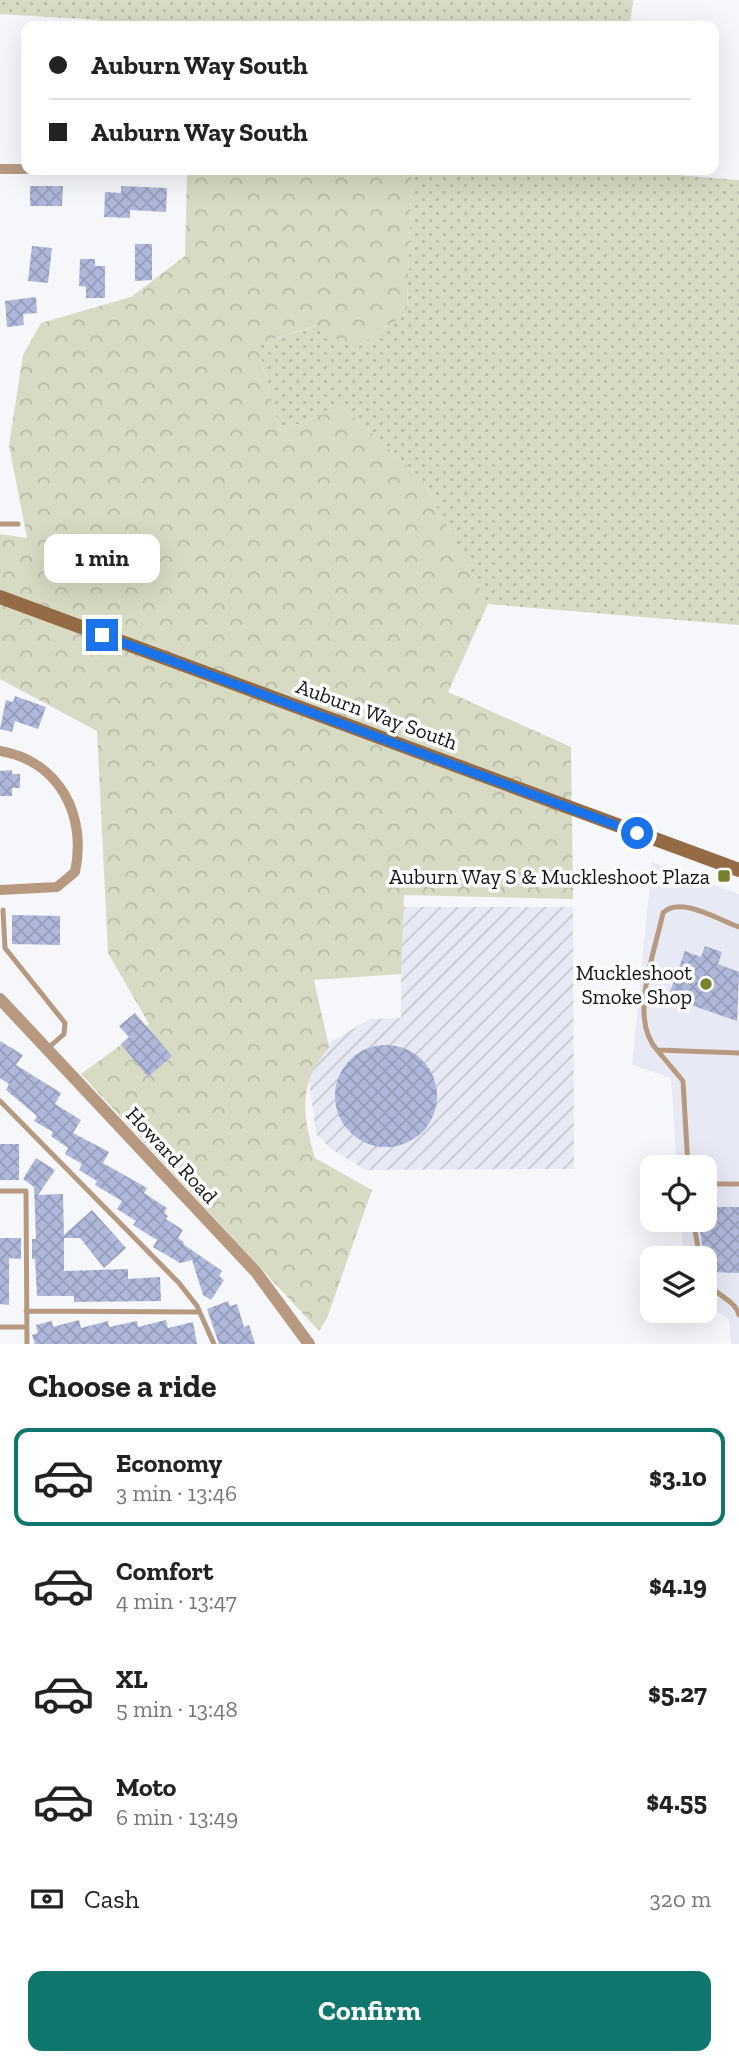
<!DOCTYPE html>
<html lang="en">
<head>
<meta charset="utf-8">
<style>
	:root { --surface:#fff; --page:#f2f2f2; --text:#222; --muted:#767676; --line:#e0e0e0; --accent:#0f766e }
	body { margin:0; font-family:"Zilla Slab",serif; background:var(--page); color:var(--text); height:100vh; display:flex; flex-direction:column; font-size:26px; white-space:nowrap }
	* { box-sizing:border-box; margin:0 }
	p { font-size:23px; color:var(--muted) }
	.icon { flex:none; width:38px; height:38px; fill:none; stroke:currentColor; stroke-width:2; stroke-linecap:round; stroke-linejoin:round }
	.map { position:relative; height:1344px; overflow:hidden }
	.drawer { display:flex; flex-direction:column; background:var(--surface); flex:1 }
	.drawer>* { flex:none }
	.top-card { position:absolute; left:21px; top:21px; width:698px; height:154px; border-radius:14px; box-shadow:0 7px 28px #0002; display:grid; align-content:center; height:154px; padding:0 28px; background:var(--surface) }
	.controls { position:absolute; left:640px; top:1155px; display:grid; gap:14px }
	.controls a { display:grid; place-items:center; width:77px; height:77px; border-radius:14px; background:var(--surface); box-shadow:0 7px 28px #0002; font-size:35px }
	.end { position:absolute; width:32px; height:32px; margin:-16px; border:9px solid #1a73e8; background:#fff; box-shadow:0 0 0 4px #fff }
	.from { border-radius:50% }
	.bubble { position:absolute; height:49px; border-radius:14px; background:var(--surface); box-shadow:0 7px 28px #0002; font-size:23px; font-weight:700; line-height:49px; text-align:center }
	.top-card b { display:flex; align-items:center; gap:24px; height:66px; font-size:26px }
	.top-card b+b { border-top:2px solid var(--line) }
	.top-card i { width:18px; height:18px; background:var(--text) }
	ul { padding:0; list-style:none }
	li { display:flex; align-items:center; gap:21px; height:98px; margin:0 14px 10px; padding:0 14px; border:4px solid transparent; border-radius:14px }
	li div { flex:1 }
	li b { display:block; font-size:26px }
	li em { font-style:normal; font-weight:700 }
	li.active { border-color:var(--accent) }
	li>.icon { width:63px; height:63px; stroke-width:1.5 }
	h2 { padding:0 28px; font-size:32px; line-height:84px }
	.pay { display:flex; align-items:center; gap:18px; height:77px; padding:0 28px; font-size:26px }
	.pay p { margin-inline-start:auto }
	.button { display:flex; gap:14px; margin-top:auto; padding:14px 28px }
	.button a { flex:1; height:80px; border-radius:14px; background:var(--accent); color:#fff; font-size:28px; font-weight:700; line-height:80px; text-align:center }
	.map>svg:first-child { display:block }
	.built { fill:#e7eaf4 }
	.industrial { fill:url(#industrial-furrows) }
	.grass { fill:url(#grass-dots) }
	.forest { fill:url(#forest-crowns) }
	.building { fill:url(#building-cross-hatch) }
	.lines { fill:none; stroke-linecap:round; stroke-linejoin:round }
	.service { stroke:#b79980; stroke-width:5 }
	.minor { stroke:#b79980; stroke-width:10 }
	.tertiary { stroke:#b79980; stroke-width:12 }
	.secondary { stroke:#956b46; stroke-width:14 }
	.route { stroke:#1a73e8; stroke-width:9 }
	.poi-dot { fill:#78812c; stroke:#fff; stroke-width:2.5 }
	.labels { text-anchor:middle; dominant-baseline:central; stroke-width:7; stroke-linejoin:round; paint-order:stroke }
	.street-label { font-size:21px; fill:#151517; stroke:#fff }
	.poi-label { font-size:21px; fill:#151517; stroke:#fff; text-anchor:end }
</style>
</head>
<body>
<div class="map">
<svg width="739" height="1344" viewBox="0 0 739 1344">
	<defs>
		<pattern id="industrial-furrows" width="10" height="10" patternUnits="userSpaceOnUse" patternTransform="scale(1.75)"><rect width="10" height="10" fill="#e7eaf4"/><path d="M-1 1l2-2M0 10L10 0M9 11l2-2" fill="none" stroke="#c5c8d0"/></pattern>
		<pattern id="grass-dots" width="8" height="8" patternUnits="userSpaceOnUse" patternTransform="scale(1.75)"><rect width="8" height="8" fill="#d7dbc4"/><path d="M2 2h.1M6 6h.1" fill="none" stroke="#b8bba8" stroke-width="1.8" stroke-linecap="round"/></pattern>
		<pattern id="forest-crowns" width="20" height="18" patternUnits="userSpaceOnUse" patternTransform="scale(1.75)"><rect width="20" height="18" fill="#d7dbc4"/><path d="M2 6a3 3 0 1 1 6 0M12 15a3 3 0 1 1 6 0" fill="none" stroke="#b8bba8"/></pattern>
		<pattern id="building-cross-hatch" width="8" height="8" patternUnits="userSpaceOnUse" patternTransform="scale(1.75)"><rect width="8" height="8" fill="#afb8da"/><path d="M0 0l8 8M0 8l8-8" fill="none" stroke="#969dba"/></pattern>
	</defs>
	<rect width="100%" height="100%" fill="#f6f7fb"/>
	<path class="built" d="M 652,862 L 739,894 L 739,1344 L 731,1344 L 729,1319 L 705,1305 L 705,1258 L 683,1258 L 681,1220 L 705,1220 L 705,1167 L 677,1167 L 671,1078 L 632,1065 Z"/>
	<path class="industrial" d="M 401,907 L 573,907 L 574,1169 L 365,1170 L 330,1148 L 316,1134 L 306,1056 L 370,1019 L 401,1018 Z"/>
	<path class="grass" d="M 0,0 L 633,0 L 630,26 L 105,26 L 99,20 L 0,14 Z
		M 412,170 L 617,170 L 739,180 L 739,625 L 488,604 L 422,479 L 342,407 L 280,431 L 257,344 L 316,326 L 354,349 L 407,313 Z"/>
	<path class="forest" d="M 187,170 L 412,170 L 407,313 L 354,349 L 315,326 L 257,344 L 280,431 L 342,407 L 422,479 L 488,604 L 448,692 L 571,747 L 573,899 L 404,895 L 401,974 L 314,980 L 329,1047 C 298,1083 302,1114 315,1158 L 372,1190 L 327,1318 L 319,1331 L 81,1074 L 149,1024 L 108,953 L 97,731 L 0,679 L 0,534 L 27,538 L 9,445 L 23,355 L 41,323 L 131,297 L 185,256 Z"/>
	<path class="building" d="M 30,186 L 63,186 L 62,206 L 30,206 Z
		M 121,186 L 167,188 L 166,212 L 130,210 L 130,218 L 104,217 L 105,192 L 121,193 Z
		M 135,244 L 152,244 L 152,280 L 135,281 Z
		M 32,246 L 52,248 L 48,283 L 28,281 Z
		M 80,259 L 95,259 L 95,266 L 105,266 L 105,298 L 86,298 L 86,287 L 79,286 Z
		M 36,297 L 37,313 L 23,314 L 24,325 L 7,327 L 5,301 Z
		M 15,696 L 46,707 L 38,729 L 15,721 L 12,732 L 0,729 L 6,700 L 13,702 Z
		M 12,770 L 12,774 L 20,774 L 20,788 L 12,788 L 12,796 L 0,796 L 0,771 Z
		M 12,915 L 60,916 L 60,945 L 12,944 Z
		M 705,946 L 722,952 L 718,964 L 739,972 L 737,1021 L 668,997 L 685,951 L 701,957 Z
		M 135,1013 L 172,1056 L 148,1077 L 121,1044 L 129,1037 L 119,1026 Z
		M 0,1041 L 23,1055 L 16,1065 L 61,1093 L 55,1104 L 81,1120 L 73,1133 L 109,1152 L 103,1163 L 147,1188 L 144,1193 L 167,1208 L 164,1213 L 168,1216 L 166,1219 L 183,1230 L 178,1238 L 184,1242 L 183,1244 L 222,1271 L 219,1276 L 224,1280 L 211,1300 L 203,1295 L 192,1260 L 180,1263 L 153,1247 L 157,1240 L 133,1225 L 136,1221 L 117,1209 L 122,1201 L 95,1185 L 97,1181 L 79,1170 L 82,1164 L 65,1154 L 68,1148 L 51,1136 L 53,1132 L 34,1121 L 37,1116 L 6,1090 L 9,1084 L 0,1078 Z
		M335 1096a51 51 0 1 1 102 0a51 51 0 1 1-102 0Z
		M 0,1144 L 19,1144 L 19,1180 L 0,1180 Z
		M 36,1158 L 55,1170 L 38,1195 L 63,1194 L 64,1235 L 92,1210 L 126,1248 L 104,1268 L 80,1238 L 64,1238 L 64,1271 L 128,1269 L 128,1279 L 160,1277 L 161,1301 L 74,1302 L 74,1296 L 37,1296 L 35,1259 L 32,1259 L 32,1239 L 36,1239 L 34,1187 L 23,1179 Z
		M 722,1207 L 739,1207 L 739,1273 L 707,1272 L 698,1220 L 705,1220 L 705,1208 Z
		M 0,1238 L 21,1238 L 21,1259 L 9,1258 L 9,1305 L 0,1304 Z
		M 228,1301 L 230,1306 L 237,1304 L 244,1327 L 249,1325 L 255,1344 L 219,1344 L 207,1309 Z
		M 79,1320 L 81,1328 L 108,1321 L 109,1327 L 137,1321 L 138,1327 L 166,1320 L 168,1328 L 193,1322 L 197,1344 L 35,1344 L 32,1335 L 38,1333 L 36,1325 L 52,1321 L 53,1327 Z"/>
	<g class="lines">
		<path class="service" d="M 0,524 L 18,524
			M 3,910 L 5,948 L 65,1023 L 64,1034 L 47,1049
			M 739,927 C 719,920 679,895 663,913 C 655,952 628,1018 657,1050 L 739,1053
			M 657,1050 L 683,1081 L 688,1167
			M 0,1101 L 179,1283 L 197,1306 L 214,1344
			M 705,1184 L 739,1184
			M 0,1191 L 26,1191 L 27,1344
			M 693,1220 L 700,1258
			M 705,1280 C 714,1295 735,1299 739,1315
			M 26,1311 L 199,1312
			M 0,1327 L 27,1327"/>
		<path class="minor" d="M 0,169 L 26,169
			M 98,170 L 160,170
			M 0,751 C 60,761 87,816 75,872 L 57,887 L 0,890"/>
		<path class="tertiary" d="M 0,999 L 256,1272 L 309,1344"/>
		<path class="secondary" d="M 0,597 L 739,870"/>
	</g>
	<g class="lines">
		<path class="route" d="M 102,635 L 637,833"/>
	</g>
	<g class="poi-dot">
		<rect x="717" y="869" width="14" height="14" rx="3.5"/>
		<circle cx="706" cy="984" r="7"/>
	</g>
	<g class="labels">
		<g class="street-label">
			<text transform="translate(377 714) rotate(20)">Auburn Way South</text>
			<text transform="translate(172 1155) rotate(47)">Howard Road</text>
		</g>
		<g class="poi-label">
			<text x="710" y="876">Auburn Way S &amp; Muckleshoot Plaza</text>
			<text x="692" y="972">Muckleshoot<tspan x="692" dy="24">Smoke Shop</tspan></text>
		</g>
	</g>
</svg>
<div class="controls">
<a><svg class="icon" aria-label="locate" viewBox="0 0 24 24"><circle cx="12" cy="12" r="6"/><path d="M12 2v4M12 18v4M2 12h4M18 12h4"/></svg></a>
<a><svg class="icon" aria-label="layers" viewBox="0 0 24 24"><path d="M12 4l9 5-9 5-9-5zM3 14l9 5 9-5"/></svg></a>
</div>
<i class="end from" style="left:637px;top:833px"></i>
<i class="end" style="left:102px;top:635px"></i>
<div class="bubble" style="left:44px;top:534px;width:116px">1 min</div>
<div class="top-card">
<b><i class="from"></i>Auburn Way South</b>
<b><i></i>Auburn Way South</b>
</div>
</div>
<section class="drawer">
<h2>Choose a ride</h2>
<ul>
<li class="active"><svg class="icon" aria-label="car" viewBox="0 0 24 24"><path d="M5 17H2v-5l4-1 3-4h7l3 4 3 1v5h-3M9 17h6M6 11h13"/><circle cx="7" cy="17" r="2"/><circle cx="17" cy="17" r="2"/></svg><div><b>Economy</b><p>3 min · 13:46</p></div><em>$3.10</em></li>
<li><svg class="icon" aria-label="car" viewBox="0 0 24 24"><path d="M5 17H2v-5l4-1 3-4h7l3 4 3 1v5h-3M9 17h6M6 11h13"/><circle cx="7" cy="17" r="2"/><circle cx="17" cy="17" r="2"/></svg><div><b>Comfort</b><p>4 min · 13:47</p></div><em>$4.19</em></li>
<li><svg class="icon" aria-label="car" viewBox="0 0 24 24"><path d="M5 17H2v-5l4-1 3-4h7l3 4 3 1v5h-3M9 17h6M6 11h13"/><circle cx="7" cy="17" r="2"/><circle cx="17" cy="17" r="2"/></svg><div><b>XL</b><p>5 min · 13:48</p></div><em>$5.27</em></li>
<li><svg class="icon" aria-label="car" viewBox="0 0 24 24"><path d="M5 17H2v-5l4-1 3-4h7l3 4 3 1v5h-3M9 17h6M6 11h13"/><circle cx="7" cy="17" r="2"/><circle cx="17" cy="17" r="2"/></svg><div><b>Moto</b><p>6 min · 13:49</p></div><em>$4.55</em></li>
</ul>
<div class="pay"><svg class="icon" aria-label="cash" viewBox="0 0 24 24"><path d="M3 7h18v10H3z"/><circle cx="12" cy="12" r="2"/></svg>Cash<p>320 m</p></div>
<div class="button"><a>Confirm</a></div>
</section>
</body>
</html>
